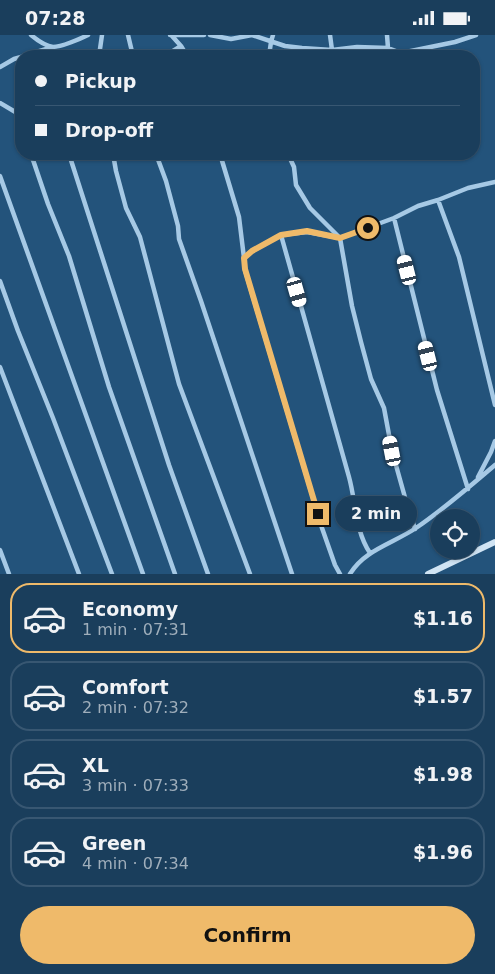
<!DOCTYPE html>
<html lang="en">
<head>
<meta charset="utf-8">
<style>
	:root { --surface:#1a3e5c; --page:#234562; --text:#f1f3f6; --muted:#9faebb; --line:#385772; --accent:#efba6a }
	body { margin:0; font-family:"DejaVu Sans",sans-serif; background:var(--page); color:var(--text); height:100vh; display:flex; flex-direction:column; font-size:19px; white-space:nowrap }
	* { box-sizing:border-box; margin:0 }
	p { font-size:16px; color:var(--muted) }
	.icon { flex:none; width:28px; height:28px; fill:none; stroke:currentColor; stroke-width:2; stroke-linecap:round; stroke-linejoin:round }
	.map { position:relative; height:539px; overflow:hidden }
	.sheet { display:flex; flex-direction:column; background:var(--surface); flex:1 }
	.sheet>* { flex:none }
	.hud { position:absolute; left:15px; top:15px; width:465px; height:110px; border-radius:20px; box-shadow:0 1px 4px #0004,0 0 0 1px var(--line); display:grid; align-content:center; height:110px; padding:0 20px; background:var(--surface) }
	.buttons { position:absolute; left:430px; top:474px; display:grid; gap:10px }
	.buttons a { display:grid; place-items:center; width:50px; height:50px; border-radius:50%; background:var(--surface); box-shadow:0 1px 4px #0004,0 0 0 1px var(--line); font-size:25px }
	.end { position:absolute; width:22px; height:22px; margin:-11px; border:6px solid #efba6a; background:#111; box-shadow:0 0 0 2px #111 }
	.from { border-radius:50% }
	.bubble { position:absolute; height:35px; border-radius:18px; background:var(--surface); box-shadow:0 1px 4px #0004,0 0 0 1px var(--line); font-size:16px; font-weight:700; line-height:35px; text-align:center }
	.car { position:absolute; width:15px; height:30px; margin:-15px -8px; border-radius:6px; box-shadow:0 0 4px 1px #0007; background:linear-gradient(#fff 24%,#345 0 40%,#fff 0 76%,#345 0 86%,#fff 0) }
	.hud b { display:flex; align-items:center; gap:18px; height:48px; font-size:19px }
	.hud b+b { border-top:1px solid var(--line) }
	.hud i { width:12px; height:12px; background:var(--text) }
	ul { padding:9px 0 0; list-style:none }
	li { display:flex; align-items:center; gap:15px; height:70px; margin:0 10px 8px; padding:0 10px; border:2px solid var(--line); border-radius:20px }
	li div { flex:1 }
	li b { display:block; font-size:19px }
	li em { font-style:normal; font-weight:700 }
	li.current { border-color:var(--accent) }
	li>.icon { width:45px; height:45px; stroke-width:1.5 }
	.action { display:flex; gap:10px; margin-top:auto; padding:10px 20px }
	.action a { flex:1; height:58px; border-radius:30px; background:var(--accent); color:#111; font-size:20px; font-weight:700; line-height:58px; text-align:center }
	.status { display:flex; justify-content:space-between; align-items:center; height:35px; padding:0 25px; background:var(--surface); direction:ltr }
	.status svg { height:14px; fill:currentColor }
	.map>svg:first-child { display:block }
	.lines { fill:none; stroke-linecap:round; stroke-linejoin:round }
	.street { stroke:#a6c9e5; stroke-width:4.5 }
	.secondary { stroke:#d0e4f4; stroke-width:6 }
	.route { stroke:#efba6a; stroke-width:6 }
</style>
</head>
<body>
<div class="status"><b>07:28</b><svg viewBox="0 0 49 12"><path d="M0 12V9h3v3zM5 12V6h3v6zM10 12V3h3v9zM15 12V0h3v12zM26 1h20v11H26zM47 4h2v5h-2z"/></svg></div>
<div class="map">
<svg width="495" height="539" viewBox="0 0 495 539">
	<rect width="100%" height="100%" fill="#23537b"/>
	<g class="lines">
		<path class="street" d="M 31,0 C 37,5 46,11 53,12 C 61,12 80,4 88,0
			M 128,0 L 133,21
			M 170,0 L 204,0
			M 210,0 L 231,4 L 252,0 L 285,11 L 302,13 L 332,15 L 357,12 L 388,13 L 401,18 L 455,7 L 476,0
			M 330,0 L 332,15
			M 387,0 L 388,13
			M 172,1 L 181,11 L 187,21
			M 23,21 L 53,12
			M 99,21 L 102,0
			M 165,21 L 181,11
			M 269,21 L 271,7 L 273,0
			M 0,32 L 14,24 L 21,22
			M 0,68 L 17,78 L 21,89
			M 31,119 L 48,169 L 69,221 L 109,352 L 175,539
			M 69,119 L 169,430 L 208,539
			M 113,119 L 116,136 L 126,173 L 140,202 L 179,349 L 250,539
			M 156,119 L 166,146 L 178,191 L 179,204 L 201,266 L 292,539
			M 220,119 L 239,182 L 244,223
			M 288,119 L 294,132 L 296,150 L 310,173 L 340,203 L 352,271 L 361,307 L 371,344 L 384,373 L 392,416 L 406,466 L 415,494
			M 0,141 L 143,539
			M 438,165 L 459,222 L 495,370
			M 394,183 L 437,355 L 468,454
			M 281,200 C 303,280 326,361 349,442 C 356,467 355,496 370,518
			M 0,246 L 18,296 L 53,383 L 112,539
			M 0,332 L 79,539
			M 478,442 L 491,417 L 495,406
			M 0,515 L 9,539
			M 340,539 L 335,530 L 322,493 L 245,235 L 244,223 L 252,216 L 281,200 L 307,197 L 340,203 L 394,183 L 418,171 L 438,165 L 468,153 L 495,147
			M 350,539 C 364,515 394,508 416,493 C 444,474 469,452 495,430"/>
		<path class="secondary" d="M 428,539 L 495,507"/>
	</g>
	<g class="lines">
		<path class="route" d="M 318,479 L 245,234 L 244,223 L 252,216 L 281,200 L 307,196 L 340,203 L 368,193"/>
	</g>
</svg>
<div class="buttons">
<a><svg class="icon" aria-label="locate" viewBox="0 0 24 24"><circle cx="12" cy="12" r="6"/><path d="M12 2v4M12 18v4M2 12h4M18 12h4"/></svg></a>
</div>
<i class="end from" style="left:368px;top:193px"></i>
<i class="end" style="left:318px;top:479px"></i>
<div class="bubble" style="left:335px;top:461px;width:82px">2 min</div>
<i class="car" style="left:407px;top:235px;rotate:346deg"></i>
<i class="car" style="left:297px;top:257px;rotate:164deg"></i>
<i class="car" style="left:428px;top:321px;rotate:346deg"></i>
<i class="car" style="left:392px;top:416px;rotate:349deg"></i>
<div class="hud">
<b><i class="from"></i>Pickup</b>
<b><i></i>Drop-off</b>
</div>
</div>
<section class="sheet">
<ul>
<li class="current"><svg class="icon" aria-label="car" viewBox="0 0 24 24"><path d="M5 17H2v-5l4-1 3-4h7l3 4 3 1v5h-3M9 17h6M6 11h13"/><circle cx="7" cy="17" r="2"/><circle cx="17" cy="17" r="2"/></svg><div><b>Economy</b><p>1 min · 07:31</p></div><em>$1.16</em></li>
<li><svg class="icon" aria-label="car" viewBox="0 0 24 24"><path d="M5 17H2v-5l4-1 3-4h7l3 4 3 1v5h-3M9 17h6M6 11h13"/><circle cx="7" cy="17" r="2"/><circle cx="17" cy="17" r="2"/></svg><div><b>Comfort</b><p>2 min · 07:32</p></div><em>$1.57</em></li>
<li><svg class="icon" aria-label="car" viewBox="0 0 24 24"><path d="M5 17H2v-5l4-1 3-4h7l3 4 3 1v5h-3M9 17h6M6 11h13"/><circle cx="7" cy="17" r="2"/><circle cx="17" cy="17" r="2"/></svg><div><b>XL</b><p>3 min · 07:33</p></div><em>$1.98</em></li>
<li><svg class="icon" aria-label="car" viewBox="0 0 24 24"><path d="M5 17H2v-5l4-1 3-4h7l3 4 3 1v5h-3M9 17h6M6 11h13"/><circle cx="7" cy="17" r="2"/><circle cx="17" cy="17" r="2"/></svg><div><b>Green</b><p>4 min · 07:34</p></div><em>$1.96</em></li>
</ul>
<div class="action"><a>Confirm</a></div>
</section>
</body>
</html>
